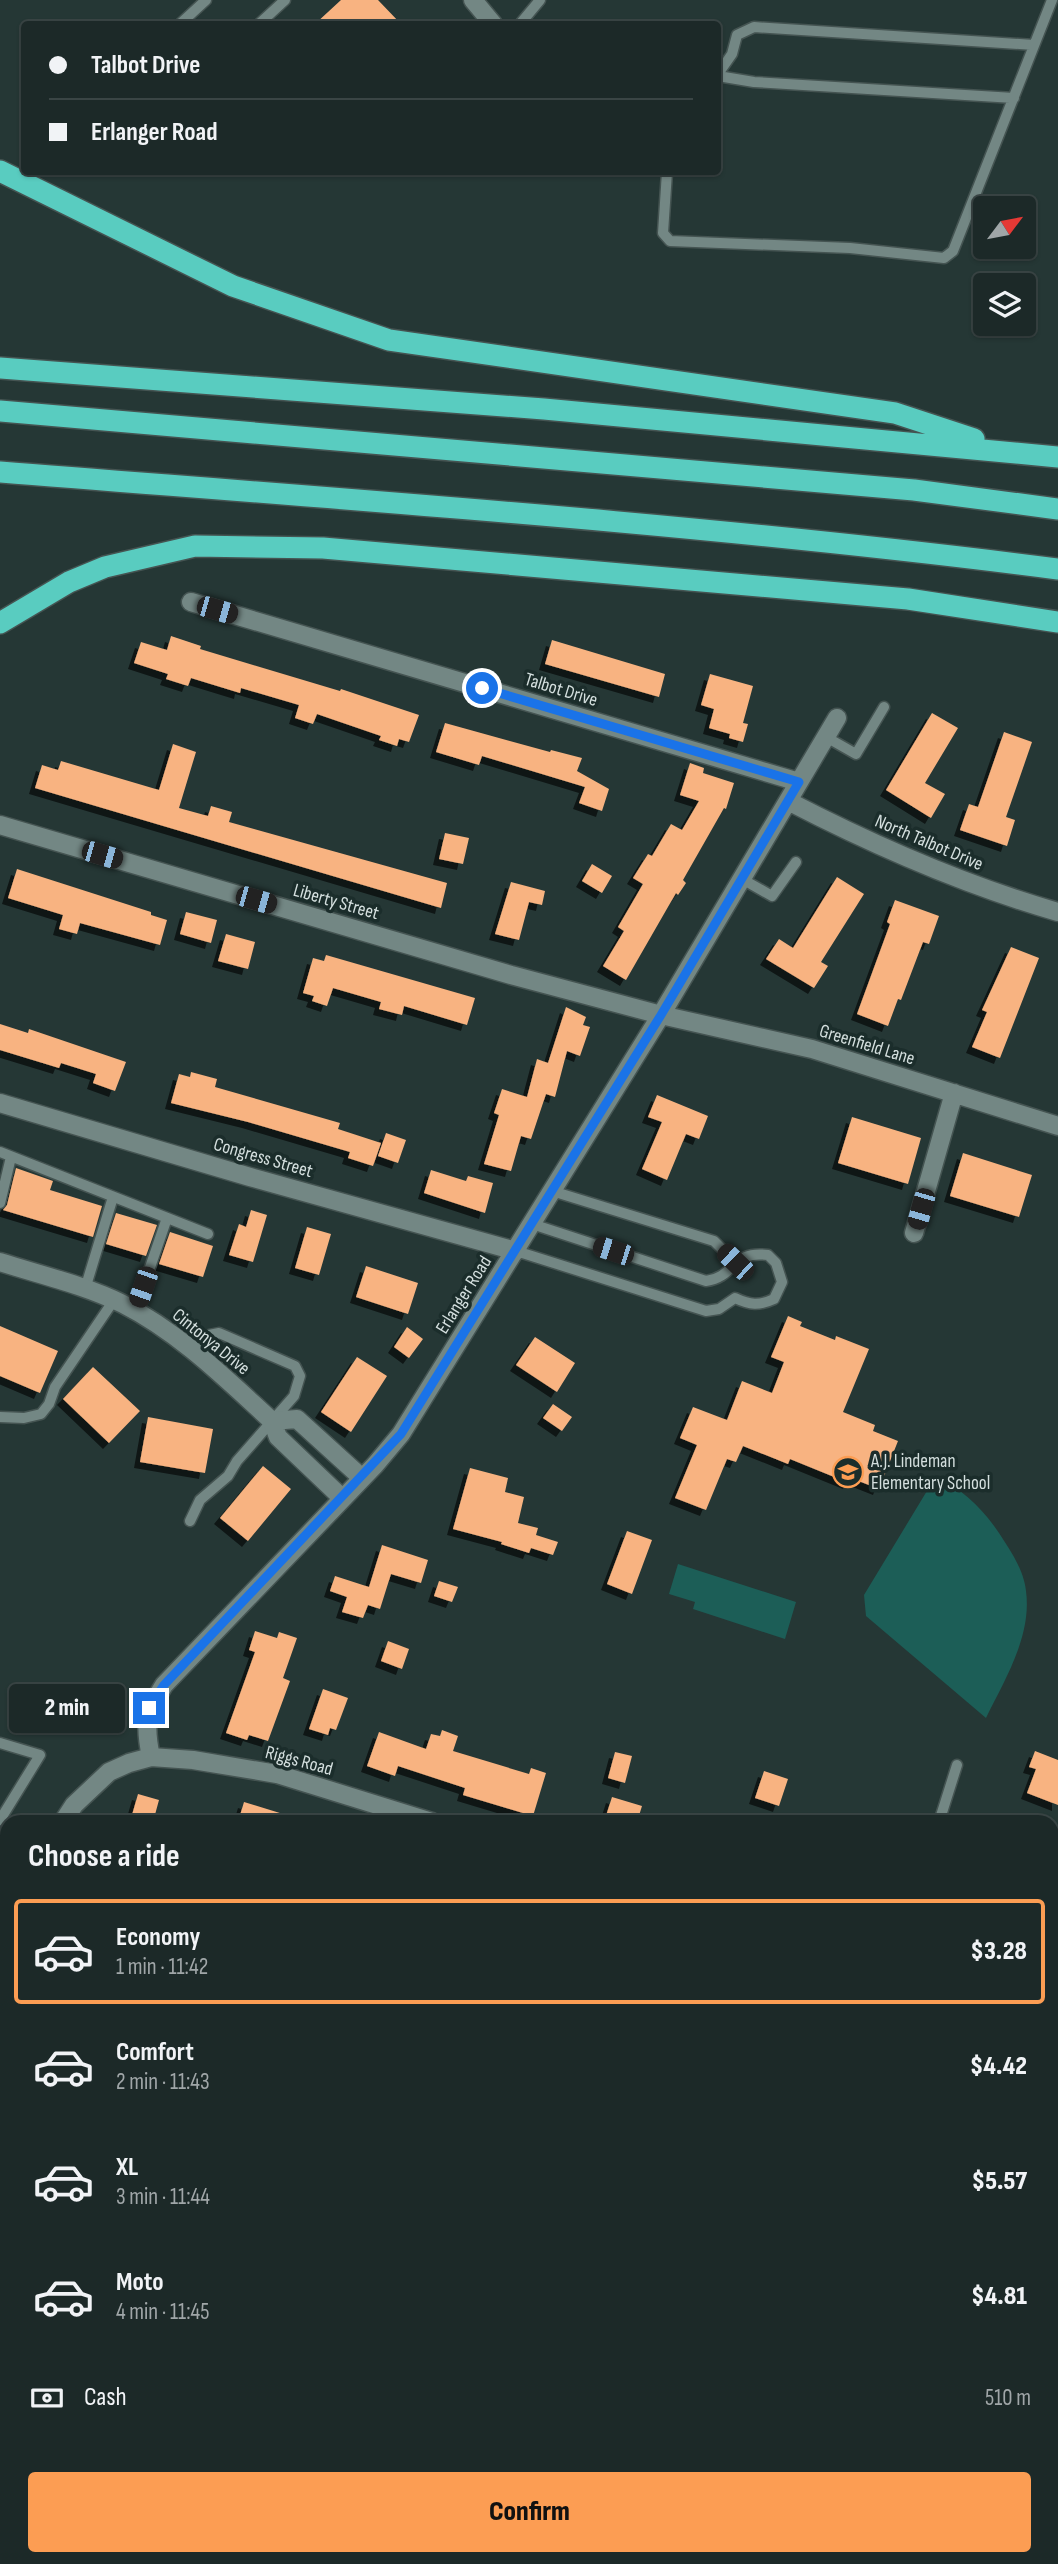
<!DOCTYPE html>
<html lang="en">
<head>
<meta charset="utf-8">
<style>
	:root { --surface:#1c2928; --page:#293534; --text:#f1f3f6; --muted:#a0a6a8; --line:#3a4545; --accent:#fc9d53 }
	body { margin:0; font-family:"Sofia Sans Condensed",sans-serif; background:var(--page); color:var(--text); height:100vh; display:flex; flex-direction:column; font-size:26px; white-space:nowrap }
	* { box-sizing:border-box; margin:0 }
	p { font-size:23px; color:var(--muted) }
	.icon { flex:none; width:38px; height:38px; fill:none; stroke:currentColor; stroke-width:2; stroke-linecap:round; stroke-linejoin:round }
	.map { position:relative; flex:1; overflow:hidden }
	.sheet { position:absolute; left:0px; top:1815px; width:1059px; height:751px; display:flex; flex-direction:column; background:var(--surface); border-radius:21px 21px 0 0; box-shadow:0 2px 5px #0004,0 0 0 2px var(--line) }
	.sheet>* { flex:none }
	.hud { position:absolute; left:21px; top:21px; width:700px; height:154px; border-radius:7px; box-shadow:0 2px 5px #0004,0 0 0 2px var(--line); display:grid; align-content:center; height:154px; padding:0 28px; background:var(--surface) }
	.needle { width:46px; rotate:58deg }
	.tools { position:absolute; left:973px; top:196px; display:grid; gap:14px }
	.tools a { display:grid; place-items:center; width:63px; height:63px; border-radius:7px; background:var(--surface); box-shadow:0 2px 5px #0004,0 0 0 2px var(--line); font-size:35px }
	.end { position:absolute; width:32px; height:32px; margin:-16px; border:9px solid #1a73e8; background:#fff; box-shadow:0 0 0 4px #fff }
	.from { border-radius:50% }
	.bubble { position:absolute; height:49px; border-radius:7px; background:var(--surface); box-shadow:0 2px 5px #0004,0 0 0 2px var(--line); font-size:23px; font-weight:800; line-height:49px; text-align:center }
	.car { position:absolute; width:21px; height:42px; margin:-21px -10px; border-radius:9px; box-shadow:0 0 5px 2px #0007; background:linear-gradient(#222 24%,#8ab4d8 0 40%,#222 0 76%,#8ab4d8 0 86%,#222 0) }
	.hud b { display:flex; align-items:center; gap:24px; height:66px; font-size:26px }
	.hud b+b { border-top:2px solid var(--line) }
	.hud i { width:18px; height:18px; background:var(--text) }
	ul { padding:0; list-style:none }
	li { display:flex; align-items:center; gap:21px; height:105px; margin:0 14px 10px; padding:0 14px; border:4px solid transparent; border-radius:7px }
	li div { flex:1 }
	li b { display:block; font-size:26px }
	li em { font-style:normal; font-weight:800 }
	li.on { border-color:var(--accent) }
	li>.icon { width:63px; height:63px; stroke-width:1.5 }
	h2 { padding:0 28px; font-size:32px; line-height:84px }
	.pay { display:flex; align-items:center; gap:18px; height:77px; padding:0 28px; font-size:26px }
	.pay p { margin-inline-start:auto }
	.primary-button { display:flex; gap:14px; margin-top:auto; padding:14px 28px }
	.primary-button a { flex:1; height:80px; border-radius:7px; background:var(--accent); color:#111; font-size:28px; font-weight:800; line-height:80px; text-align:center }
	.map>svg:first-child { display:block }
	.green { fill:#1c5e57 }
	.building { fill:#f8b381; filter:url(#shadow) }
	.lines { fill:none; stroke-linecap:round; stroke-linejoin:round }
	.service-casing { stroke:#455452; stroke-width:13 }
	.minor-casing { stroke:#455452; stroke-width:21 }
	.motorway-casing { stroke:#455452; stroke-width:24 }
	.service { stroke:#738784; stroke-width:10 }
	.minor { stroke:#738784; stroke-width:18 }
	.motorway { stroke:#59ccc0; stroke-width:21 }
	.route { stroke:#1a73e8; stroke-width:9 }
	.labels { text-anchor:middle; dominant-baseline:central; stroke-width:7; stroke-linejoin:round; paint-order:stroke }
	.street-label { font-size:19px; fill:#d4dfde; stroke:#1b2d2b }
	.poi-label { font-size:19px; fill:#d4dfde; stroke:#1b2d2b; text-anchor:start }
</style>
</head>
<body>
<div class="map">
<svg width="1058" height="2564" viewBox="0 0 1058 2564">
	<defs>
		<filter id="shadow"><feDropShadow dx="-6" dy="6" stdDeviation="0" flood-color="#0009"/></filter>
	</defs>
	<rect width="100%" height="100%" fill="#253735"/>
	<path class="green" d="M 936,1476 C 962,1489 983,1509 999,1533 C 1010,1550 1024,1570 1026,1591 C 1032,1636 1005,1679 986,1718 L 866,1616 L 864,1595 Z
		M 678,1564 L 796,1602 L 785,1639 L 693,1609 L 695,1602 L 669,1594 Z"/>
	<path class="building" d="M 341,0 L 378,0 L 401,24 L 315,24 Z
		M 171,636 L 201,646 L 200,649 L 340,691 L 341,689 L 419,715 L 409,742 L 399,739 L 397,746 L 379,740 L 381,736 L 317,714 L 313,724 L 295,718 L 299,705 L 241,688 L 240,693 L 191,678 L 188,686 L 166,679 L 168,674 L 134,663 L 141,642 L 167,650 Z
		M 552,640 L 665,674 L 659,697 L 545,664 Z
		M 710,674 L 753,686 L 743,723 L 748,724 L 743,742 L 729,738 L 730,734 L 709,728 L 714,709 L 701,705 Z
		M 932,713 L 958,728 L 925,783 L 945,794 L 931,818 L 886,790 Z
		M 445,723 L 550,752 L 551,750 L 582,758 L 577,771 L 609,789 L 602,811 L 579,803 L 585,787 L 482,756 L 479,765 L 436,752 Z
		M 1004,732 L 1032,742 L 1006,817 L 1015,820 L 1007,846 L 960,830 L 969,804 L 978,807 Z
		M 173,744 L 196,752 L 179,808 L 208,816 L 211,806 L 232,812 L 229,822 L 447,883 L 441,908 L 35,788 L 42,765 L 58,770 L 61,761 L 159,790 Z
		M 690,763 L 704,768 L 703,773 L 734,783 L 726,809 L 724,808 L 683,880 L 686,883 L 678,895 L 676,893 L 626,980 L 603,966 L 624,931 L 618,927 L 643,884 L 633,878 L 648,854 L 652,856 L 671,824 L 682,830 L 699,801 L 680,795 Z
		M 445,833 L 469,838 L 463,864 L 439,859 Z
		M 592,864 L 612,876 L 602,893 L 582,881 Z
		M 17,869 L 151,912 L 151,915 L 167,920 L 160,945 L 80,923 L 77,934 L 59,929 L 63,915 L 8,898 Z
		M 837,877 L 864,894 L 821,962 L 828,966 L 814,988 L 766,959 L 779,939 L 793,948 Z
		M 511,882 L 545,891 L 542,905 L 529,902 L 519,940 L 495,934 Z
		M 895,900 L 939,916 L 929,944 L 923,942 L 901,1000 L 898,999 L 888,1026 L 857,1014 L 890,924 L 887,922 Z
		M 186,912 L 217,920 L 211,943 L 180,934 Z
		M 226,934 L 255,942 L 248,969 L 218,961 Z
		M 1011,947 L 1039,958 L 1000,1058 L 972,1047 L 987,1012 L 982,1010 Z
		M 326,955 L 475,998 L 467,1025 L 404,1006 L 402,1015 L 379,1009 L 381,1002 L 333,988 L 327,1006 L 312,1001 L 314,996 L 303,993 L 313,958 L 324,961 Z
		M 566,1007 L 586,1017 L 583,1025 L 590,1027 L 580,1056 L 567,1051 L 555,1097 L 546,1094 L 531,1139 L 521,1136 L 511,1171 L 484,1164 L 499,1115 L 494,1113 L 502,1089 L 527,1097 L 537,1059 L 548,1063 Z
		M 0,1024 L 28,1033 L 29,1029 L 126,1062 L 115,1091 L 93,1083 L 96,1074 L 61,1063 L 59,1068 L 0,1050 Z
		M 191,1072 L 217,1079 L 215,1087 L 340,1123 L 338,1129 L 381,1143 L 373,1166 L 348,1158 L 350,1152 L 248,1122 L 171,1103 L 179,1074 L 190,1077 Z
		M 657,1095 L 708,1116 L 699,1139 L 686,1134 L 667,1180 L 642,1169 L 662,1122 L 648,1117 Z
		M 852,1117 L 921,1138 L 908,1184 L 838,1163 Z
		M 386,1133 L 406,1140 L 398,1163 L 378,1156 Z
		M 963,1153 L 1032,1175 L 1019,1217 L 950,1196 Z
		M 16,1168 L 53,1181 L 50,1190 L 102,1206 L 93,1237 L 3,1210 L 7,1205 Z
		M 431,1170 L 466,1181 L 468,1176 L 493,1183 L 485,1213 L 424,1193 Z
		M 251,1210 L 267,1215 L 253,1262 L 229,1255 L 239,1224 L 246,1227 Z
		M 116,1213 L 157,1225 L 146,1256 L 106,1244 Z
		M 307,1227 L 331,1234 L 319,1275 L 295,1268 Z
		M 170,1232 L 213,1246 L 203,1277 L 159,1264 Z
		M 366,1266 L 418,1283 L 408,1314 L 356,1297 Z
		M 788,1316 L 802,1322 L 800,1326 L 835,1340 L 836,1336 L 869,1349 L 843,1412 L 875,1425 L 873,1431 L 898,1441 L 879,1489 L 851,1478 L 849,1483 L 790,1459 L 788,1464 L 743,1446 L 736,1462 L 727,1459 L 706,1510 L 675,1498 L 697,1445 L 680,1438 L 693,1407 L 727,1420 L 742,1381 L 772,1393 L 784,1362 L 771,1357 Z
		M 0,1326 L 58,1351 L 40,1393 L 0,1376 Z
		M 407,1327 L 423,1339 L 409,1358 L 394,1347 Z
		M 535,1337 L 575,1363 L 557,1392 L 516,1365 Z
		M 357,1357 L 387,1376 L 351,1432 L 321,1412 Z
		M 93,1367 L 140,1411 L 109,1443 L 63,1399 Z
		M 553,1404 L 572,1417 L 562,1431 L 543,1418 Z
		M 148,1417 L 213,1429 L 205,1473 L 140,1462 Z
		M 263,1466 L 291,1489 L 248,1541 L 220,1518 Z
		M 470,1468 L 508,1478 L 505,1492 L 524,1497 L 518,1523 L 538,1528 L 536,1535 L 558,1542 L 553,1555 L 531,1548 L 529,1553 L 501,1544 L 502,1542 L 453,1529 Z
		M 627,1531 L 652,1540 L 632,1594 L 607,1584 Z
		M 382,1545 L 428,1560 L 421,1583 L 391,1574 L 380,1609 L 368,1605 L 363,1618 L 342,1612 L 347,1597 L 330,1591 L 335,1576 L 369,1587 Z
		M 439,1581 L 458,1587 L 452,1602 L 434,1596 Z
		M 255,1631 L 277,1638 L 279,1632 L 297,1638 L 283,1678 L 290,1681 L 268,1741 L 249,1735 L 247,1740 L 226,1733 L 255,1652 L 249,1650 Z
		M 388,1641 L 409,1649 L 402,1669 L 381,1661 Z
		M 323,1689 L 348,1698 L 336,1730 L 330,1728 L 328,1735 L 309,1729 Z
		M 442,1730 L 458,1736 L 453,1751 L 529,1774 L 531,1768 L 546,1773 L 533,1816 L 463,1795 L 465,1788 L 398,1766 L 395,1776 L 367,1766 L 379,1732 L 426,1749 L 431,1734 L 440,1736 Z
		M 1035,1751 L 1058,1760 L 1058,1805 L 1027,1793 L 1036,1769 L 1029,1767 Z
		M 615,1752 L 632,1756 L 625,1783 L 608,1778 Z
		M 764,1771 L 788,1779 L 779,1806 L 755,1798 Z
		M 138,1794 L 159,1800 L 153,1822 L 130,1822 Z
		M 612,1797 L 642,1806 L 637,1822 L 604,1822 Z
		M 244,1802 L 296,1818 L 296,1822 L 238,1822 Z"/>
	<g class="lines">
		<g class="service-casing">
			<path id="service" d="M 180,24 L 206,0
				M 259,24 L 285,0
				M 520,24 L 540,0
				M 718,74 L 732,54 L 737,35 L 754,27 L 1034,45
				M 718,76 L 754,82 L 1014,98
				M 667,172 L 663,233 L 670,241 L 850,248 L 944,258 L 953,251 L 1052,0
				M 826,737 L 856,754 L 884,707
				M 742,879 L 772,896 L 796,862
				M 0,1152 L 208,1234
				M 552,1191 L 714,1241 L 735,1262
				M 0,1203 L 11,1157
				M 516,1251 L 706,1311 L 719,1309 L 735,1298 C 750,1305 759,1306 774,1299 L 782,1282 L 776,1263 L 768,1255 C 731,1250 736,1277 706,1281 L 532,1224
				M 85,1289 L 113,1197
				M 135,1311 L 167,1218
				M 0,1417 L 24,1418 L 41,1414 L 49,1404 L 55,1387 L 114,1300
				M 190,1521 L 200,1500 L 228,1476 L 237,1461 L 294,1396 L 300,1376 L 295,1366 L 219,1333 L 209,1335 L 197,1353
				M 0,1743 L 40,1755 L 0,1820
				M 939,1822 L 957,1765
				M 0,1974 L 7,1962
				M 0,2009 L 7,2012"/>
		</g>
		<g class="minor-casing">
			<path id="minor" d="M 473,0 L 493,24
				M 191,602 L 799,782
				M 788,801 C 875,846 964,885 1058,912
				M 0,825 L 511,975 L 661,1015 L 812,1049 L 1058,1126
				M 0,1103 L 250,1177 L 516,1251
				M 914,1233 L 954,1093
				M 0,1262 C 41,1275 84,1285 123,1304 C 180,1333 225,1378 272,1421 L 278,1437 L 342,1498
				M 272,1421 L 297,1419 L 362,1478
				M 151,1757 C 144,1724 146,1714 164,1685 L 375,1465 L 401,1434 L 661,1015 L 837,718
				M 63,1822 L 74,1805 L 109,1772 L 129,1763 L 151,1757 L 193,1760 L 277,1774 L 432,1822
				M 0,1917 L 7,1907
				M 1052,1997 L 1058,1980
				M 1052,2014 L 1058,2016
				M 1052,2314 L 1058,2293
				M 1017,2558 L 1035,2564
				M 267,2564 L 269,2558
				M 974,2564 L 976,2558"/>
		</g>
		<g class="motorway-casing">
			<path id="motorway" d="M 0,171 L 233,286 L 389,340 L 895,413 L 974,439
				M 0,368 L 544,409 L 1058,457
				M 0,411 L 914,490 L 1058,509
				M 0,472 C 353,500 707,524 1058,569
				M 0,623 L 69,582 L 105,567 L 195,546 L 323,548 L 908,599 L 1058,622"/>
		</g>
		<use href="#service" class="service"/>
		<use href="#minor" class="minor"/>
		<use href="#motorway" class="motorway"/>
	</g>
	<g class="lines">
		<path class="route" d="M 149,1708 L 164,1685 L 401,1434 L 661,1015 L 799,782 L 482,688"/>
	</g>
	<defs>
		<g id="school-ring" transform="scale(1.575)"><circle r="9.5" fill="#1b2d2b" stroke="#fc9d53" stroke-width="1.5"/><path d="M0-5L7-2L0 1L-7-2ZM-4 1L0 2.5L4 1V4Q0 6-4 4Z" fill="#fc9d53"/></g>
	</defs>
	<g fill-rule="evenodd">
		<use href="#school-ring" x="848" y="1472"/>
	</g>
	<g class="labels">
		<g class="street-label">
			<text transform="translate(561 690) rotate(17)">Talbot Drive</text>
			<text transform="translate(929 843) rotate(23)">North Talbot Drive</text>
			<text transform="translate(336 902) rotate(16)">Liberty Street</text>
			<text transform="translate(867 1045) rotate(17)">Greenfield Lane</text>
			<text transform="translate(263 1158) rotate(16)">Congress Street</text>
			<text transform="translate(464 1295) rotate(-58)">Erlanger Road</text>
			<text transform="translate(211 1342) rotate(39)">Cintonya Drive</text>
			<text transform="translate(299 1761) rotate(15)">Riggs Road</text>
		</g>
		<g class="poi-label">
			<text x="871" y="1461">A.J. Lindeman<tspan x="871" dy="22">Elementary School</tspan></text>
		</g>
	</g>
</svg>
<div class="tools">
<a><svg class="needle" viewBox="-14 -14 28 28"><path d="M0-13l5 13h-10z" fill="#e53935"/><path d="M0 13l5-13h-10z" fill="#a0a6a8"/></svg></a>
<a><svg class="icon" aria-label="layers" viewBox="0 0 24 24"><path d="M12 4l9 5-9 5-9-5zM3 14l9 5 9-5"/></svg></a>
</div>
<i class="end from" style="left:482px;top:688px"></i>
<i class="end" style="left:149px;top:1708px"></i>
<div class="bubble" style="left:9px;top:1684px;width:116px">2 min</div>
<i class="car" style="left:217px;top:610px;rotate:106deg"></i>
<i class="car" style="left:102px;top:855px;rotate:106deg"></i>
<i class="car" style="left:256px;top:900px;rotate:106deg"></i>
<i class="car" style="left:921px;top:1209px;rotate:196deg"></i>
<i class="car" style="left:613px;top:1251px;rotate:288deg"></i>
<i class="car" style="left:735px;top:1262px;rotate:314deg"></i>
<i class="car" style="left:143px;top:1287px;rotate:199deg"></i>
<div class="hud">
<b><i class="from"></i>Talbot Drive</b>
<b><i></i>Erlanger Road</b>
</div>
<section class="sheet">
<h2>Choose a ride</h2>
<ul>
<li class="on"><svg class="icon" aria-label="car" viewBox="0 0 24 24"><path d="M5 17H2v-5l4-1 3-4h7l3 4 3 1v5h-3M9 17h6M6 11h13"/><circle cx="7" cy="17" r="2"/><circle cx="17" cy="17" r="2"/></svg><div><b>Economy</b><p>1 min · 11:42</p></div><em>$3.28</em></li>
<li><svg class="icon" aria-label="car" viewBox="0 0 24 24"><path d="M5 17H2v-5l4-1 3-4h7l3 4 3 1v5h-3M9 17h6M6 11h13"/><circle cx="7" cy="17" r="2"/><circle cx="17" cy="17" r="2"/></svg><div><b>Comfort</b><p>2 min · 11:43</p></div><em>$4.42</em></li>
<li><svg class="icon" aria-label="car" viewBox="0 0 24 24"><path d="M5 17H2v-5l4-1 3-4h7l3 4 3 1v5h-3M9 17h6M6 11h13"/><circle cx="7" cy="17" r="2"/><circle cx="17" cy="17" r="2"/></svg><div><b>XL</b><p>3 min · 11:44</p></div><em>$5.57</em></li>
<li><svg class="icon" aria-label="car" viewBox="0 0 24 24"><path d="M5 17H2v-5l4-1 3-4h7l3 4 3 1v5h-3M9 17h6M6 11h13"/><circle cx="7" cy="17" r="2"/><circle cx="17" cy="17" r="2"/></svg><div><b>Moto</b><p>4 min · 11:45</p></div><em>$4.81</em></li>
</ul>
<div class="pay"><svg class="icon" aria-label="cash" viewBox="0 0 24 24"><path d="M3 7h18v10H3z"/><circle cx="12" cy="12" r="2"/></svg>Cash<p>510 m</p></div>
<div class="primary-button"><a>Confirm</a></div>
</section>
</div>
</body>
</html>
